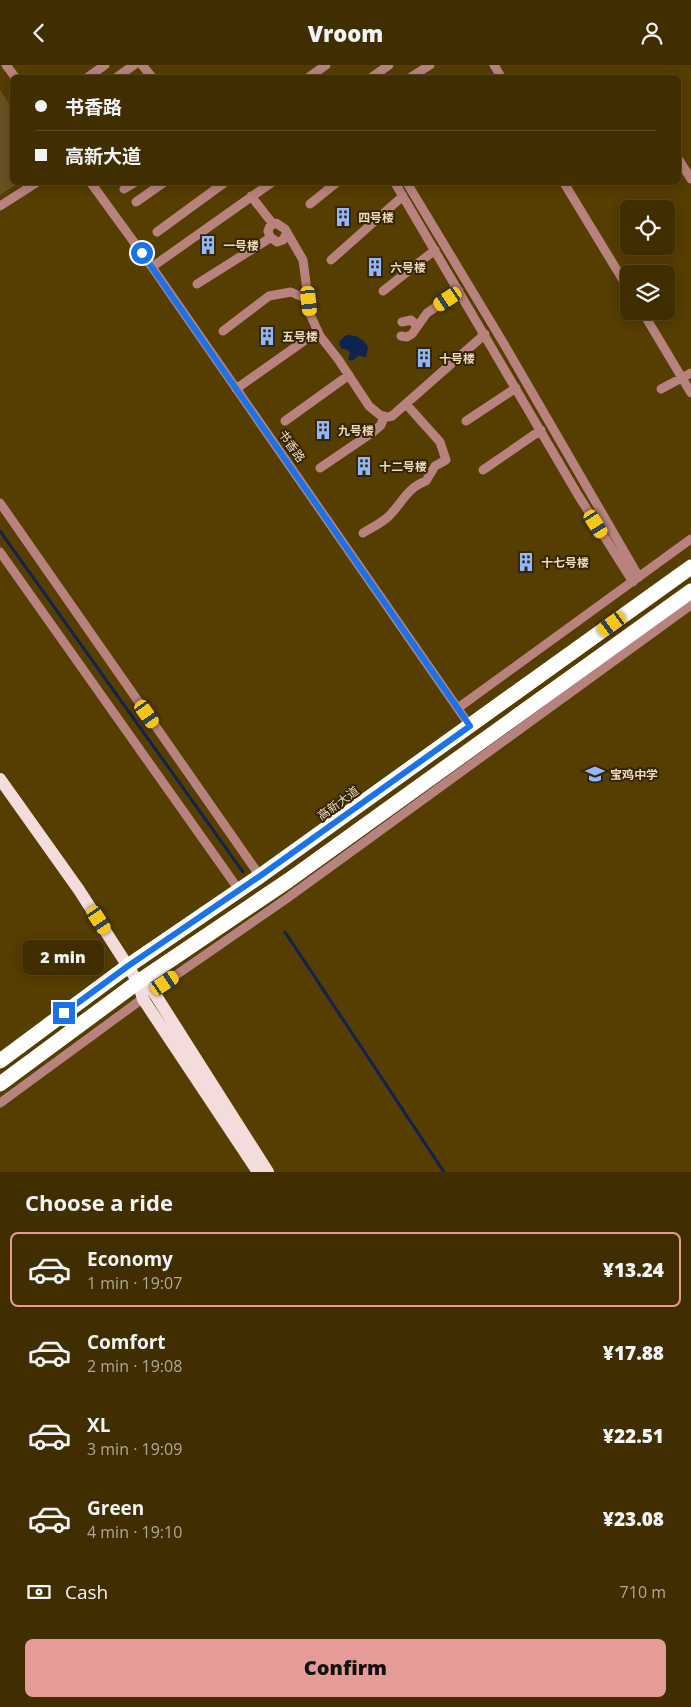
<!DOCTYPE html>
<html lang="en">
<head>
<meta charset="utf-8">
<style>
	:root { --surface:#402e00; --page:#47360a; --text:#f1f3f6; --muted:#aea899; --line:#594a22; --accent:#e69b98 }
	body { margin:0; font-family:"Open Sans","Noto Sans SC",sans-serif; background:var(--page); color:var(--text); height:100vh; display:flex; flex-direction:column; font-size:19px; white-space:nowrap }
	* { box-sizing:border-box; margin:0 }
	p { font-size:16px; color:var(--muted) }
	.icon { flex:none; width:28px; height:28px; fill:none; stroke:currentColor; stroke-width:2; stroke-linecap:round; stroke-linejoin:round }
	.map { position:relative; height:1107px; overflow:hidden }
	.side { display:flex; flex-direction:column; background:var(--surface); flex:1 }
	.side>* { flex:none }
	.guide { position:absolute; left:10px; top:10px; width:671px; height:110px; border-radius:8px; box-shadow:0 2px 12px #0003,0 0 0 1px var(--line); display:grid; align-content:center; height:110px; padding:0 25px; background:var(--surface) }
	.tools { position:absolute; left:620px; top:135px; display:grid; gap:10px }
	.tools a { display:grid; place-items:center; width:55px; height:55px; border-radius:8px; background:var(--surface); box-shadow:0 2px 12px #0003,0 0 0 1px var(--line); font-size:25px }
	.end { position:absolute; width:22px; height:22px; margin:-11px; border:6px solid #1a73e8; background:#fff; box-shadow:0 0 0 2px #fff }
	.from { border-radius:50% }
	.bubble { position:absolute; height:35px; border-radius:8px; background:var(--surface); box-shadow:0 2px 12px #0003,0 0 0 1px var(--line); font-size:16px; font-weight:800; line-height:35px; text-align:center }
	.car { position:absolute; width:15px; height:30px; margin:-15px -8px; border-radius:6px; box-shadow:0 0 4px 1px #0007; background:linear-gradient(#f5c518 24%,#345 0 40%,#f5c518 0 76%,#345 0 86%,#f5c518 0) }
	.guide b { display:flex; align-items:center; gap:18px; height:48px; font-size:19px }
	.guide b+b { border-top:1px solid var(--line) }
	.guide i { width:12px; height:12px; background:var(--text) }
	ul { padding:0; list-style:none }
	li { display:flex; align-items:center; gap:15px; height:75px; margin:0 10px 8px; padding:0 15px; border:2px solid transparent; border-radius:8px }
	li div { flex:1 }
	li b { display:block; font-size:19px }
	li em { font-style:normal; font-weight:800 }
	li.on { border-color:var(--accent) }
	li>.icon { width:45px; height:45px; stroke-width:1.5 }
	h2 { padding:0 25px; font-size:22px; line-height:60px }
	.pay { display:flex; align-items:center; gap:12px; height:55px; padding:0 25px; font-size:19px }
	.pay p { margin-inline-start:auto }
	.primary-button { display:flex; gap:10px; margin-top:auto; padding:10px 25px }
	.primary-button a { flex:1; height:58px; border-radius:8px; background:var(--accent); color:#111; font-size:20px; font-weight:800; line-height:58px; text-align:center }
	header { display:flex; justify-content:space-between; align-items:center; height:65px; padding:0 25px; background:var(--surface); font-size:22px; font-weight:800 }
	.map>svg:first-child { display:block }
	.green { fill:#685122 }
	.water { fill:#0d2352 }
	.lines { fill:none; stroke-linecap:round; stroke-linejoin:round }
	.stream { stroke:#0d2352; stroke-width:3 }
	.minor { stroke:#b8827f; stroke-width:9 }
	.major { stroke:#f3dcdb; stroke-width:12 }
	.highway { stroke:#fff; stroke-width:15 }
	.route { stroke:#1a73e8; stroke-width:6 }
	.labels { text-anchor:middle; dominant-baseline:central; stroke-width:4; stroke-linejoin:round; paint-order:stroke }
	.poi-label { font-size:12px; font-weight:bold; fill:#eedbb9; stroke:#342507; text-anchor:start }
	.street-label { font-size:12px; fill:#eedbb9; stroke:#342507 }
</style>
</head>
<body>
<header><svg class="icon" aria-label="back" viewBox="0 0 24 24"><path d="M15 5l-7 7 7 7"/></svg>Vroom<svg class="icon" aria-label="person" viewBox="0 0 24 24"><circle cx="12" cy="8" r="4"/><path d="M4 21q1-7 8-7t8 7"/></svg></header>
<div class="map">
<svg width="691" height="1107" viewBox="0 0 691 1107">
	<rect width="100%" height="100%" fill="#563d00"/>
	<path class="green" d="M 0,25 L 12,43 L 12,118 L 19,118 L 0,130 Z"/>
	<path class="water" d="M 347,270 C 357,270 363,274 368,282 L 366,292 L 358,291 L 352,296 L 348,294 L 350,288 L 348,285 L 341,283 L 339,277 L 344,272 Z"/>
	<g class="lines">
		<path class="stream" d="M 0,466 L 243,807
			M 285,867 L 444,1107"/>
		<path class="minor" d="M 6,0 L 15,12
			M 142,0 L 152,12
			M 494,0 L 501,12
			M 88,12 L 105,0
			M 117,12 L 134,0
			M 309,12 L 326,0
			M 372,12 L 389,0
			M 411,12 L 430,0
			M 679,95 L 691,114
			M 91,118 L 152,202 L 470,661
			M 395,118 L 578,430 L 633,517
			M 407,118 L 504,279 L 639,512
			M 564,118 L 629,225
			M 124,124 L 134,118
			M 251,131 L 273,159
			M 136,137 L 163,118
			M 310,139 L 336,118
			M 0,141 L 36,118
			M 157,167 L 224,118
			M 287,167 L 283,175 L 277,177 L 270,172 L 268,166 L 270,161 L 276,158 L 285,164 L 303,195 L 310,249 L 320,271 L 338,294 L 369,341 L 380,350 L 387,352 L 392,351 L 485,269
			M 331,195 L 403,131
			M 152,202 L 271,118
			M 197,219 L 270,173
			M 383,226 L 435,185
			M 642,246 L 691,328
			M 402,257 L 411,255 L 416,260 L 416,263
			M 223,266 L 269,231 L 291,227 L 309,235
			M 401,271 L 407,272 L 412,269 L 427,248 L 459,226
			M 236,324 L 318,266
			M 661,324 L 691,308
			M 285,356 L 349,310
			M 466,356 L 516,323
			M 320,403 L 373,367 L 381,360 L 384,351
			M 483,405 L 541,365
			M 0,438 L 260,811
			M 363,468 C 371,463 382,458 389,451 C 402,438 408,422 426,416 L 435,401 L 446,395 L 440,377 L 406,339
			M 0,487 L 239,825
			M 458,643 L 691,474
			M 0,1038 L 153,926 L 286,834 L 691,540"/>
		<path class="major" d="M 0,714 L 79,825 L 138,917 L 143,934 L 258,1107
			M 138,917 L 153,926 L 268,1107"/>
		<path class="highway" d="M 0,996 L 128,901 L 260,811 L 691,502
			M 0,1019 L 138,917 L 289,815 L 691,526"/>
	</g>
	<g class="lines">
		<path class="route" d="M 64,948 L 128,901 L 260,811 L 470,661 L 142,188"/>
	</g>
	<defs>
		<g id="building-bare" transform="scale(1.5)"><path d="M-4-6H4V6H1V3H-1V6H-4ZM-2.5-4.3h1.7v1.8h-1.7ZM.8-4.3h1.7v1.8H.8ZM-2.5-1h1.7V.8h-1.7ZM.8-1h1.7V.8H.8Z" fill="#92b7fd" stroke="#342507" stroke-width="2.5" paint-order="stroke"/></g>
		<g id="school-bare" transform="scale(1.5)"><path d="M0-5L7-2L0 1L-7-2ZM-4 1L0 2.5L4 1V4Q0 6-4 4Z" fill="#92b7fd" stroke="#342507" stroke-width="2.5" paint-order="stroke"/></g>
	</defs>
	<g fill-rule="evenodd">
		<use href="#building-bare" x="343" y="152"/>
		<use href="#building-bare" x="208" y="180"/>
		<use href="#building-bare" x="375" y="202"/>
		<use href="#building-bare" x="267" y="271"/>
		<use href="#building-bare" x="424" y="293"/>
		<use href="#building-bare" x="323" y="365"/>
		<use href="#building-bare" x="364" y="401"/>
		<use href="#building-bare" x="526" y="497"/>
		<use href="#school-bare" x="595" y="709"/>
	</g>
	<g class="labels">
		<g class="poi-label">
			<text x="358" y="152">四号楼</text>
			<text x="223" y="180">一号楼</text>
			<text x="390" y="202">六号楼</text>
			<text x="282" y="271">五号楼</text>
			<text x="439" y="293">十号楼</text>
			<text x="338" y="365">九号楼</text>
			<text x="379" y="401">十二号楼</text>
			<text x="541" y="497">十七号楼</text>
			<text x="610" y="709">宝鸡中学</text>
		</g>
		<g class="street-label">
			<text transform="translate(292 381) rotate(55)">书香路</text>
			<text transform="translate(338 738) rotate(-36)">高新大道</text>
		</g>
	</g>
</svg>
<div class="tools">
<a><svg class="icon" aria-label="locate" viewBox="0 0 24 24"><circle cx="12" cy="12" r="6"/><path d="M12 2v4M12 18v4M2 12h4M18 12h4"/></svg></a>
<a><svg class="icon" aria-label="layers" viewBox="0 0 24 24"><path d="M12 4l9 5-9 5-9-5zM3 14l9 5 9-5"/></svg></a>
</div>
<i class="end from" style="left:142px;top:188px"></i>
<i class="end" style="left:64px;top:948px"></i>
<div class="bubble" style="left:22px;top:875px;width:82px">2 min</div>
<i class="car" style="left:448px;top:234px;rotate:236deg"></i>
<i class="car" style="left:309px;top:236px;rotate:174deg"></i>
<i class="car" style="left:596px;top:459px;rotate:148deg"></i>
<i class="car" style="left:612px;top:559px;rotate:234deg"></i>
<i class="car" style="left:147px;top:649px;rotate:145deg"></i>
<i class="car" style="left:99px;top:855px;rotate:147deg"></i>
<i class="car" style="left:165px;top:918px;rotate:56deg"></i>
<div class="guide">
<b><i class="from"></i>书香路</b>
<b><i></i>高新大道</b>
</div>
</div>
<section class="side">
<h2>Choose a ride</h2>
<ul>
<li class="on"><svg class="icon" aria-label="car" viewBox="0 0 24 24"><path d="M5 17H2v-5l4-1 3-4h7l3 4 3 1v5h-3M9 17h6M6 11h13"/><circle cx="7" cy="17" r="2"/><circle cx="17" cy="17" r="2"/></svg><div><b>Economy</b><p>1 min · 19:07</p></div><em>¥13.24</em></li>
<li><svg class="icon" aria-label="car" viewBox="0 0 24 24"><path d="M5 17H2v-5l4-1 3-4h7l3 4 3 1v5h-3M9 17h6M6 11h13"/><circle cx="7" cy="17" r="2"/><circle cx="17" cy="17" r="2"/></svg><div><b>Comfort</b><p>2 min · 19:08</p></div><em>¥17.88</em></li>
<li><svg class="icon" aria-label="car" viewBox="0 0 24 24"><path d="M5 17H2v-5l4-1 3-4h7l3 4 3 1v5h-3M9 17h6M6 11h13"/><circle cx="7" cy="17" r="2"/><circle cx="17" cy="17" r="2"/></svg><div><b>XL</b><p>3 min · 19:09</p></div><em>¥22.51</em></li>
<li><svg class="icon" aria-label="car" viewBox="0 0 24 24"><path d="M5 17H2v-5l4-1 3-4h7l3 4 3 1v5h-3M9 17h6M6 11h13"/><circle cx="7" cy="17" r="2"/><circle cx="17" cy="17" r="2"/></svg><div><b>Green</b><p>4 min · 19:10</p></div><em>¥23.08</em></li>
</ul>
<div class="pay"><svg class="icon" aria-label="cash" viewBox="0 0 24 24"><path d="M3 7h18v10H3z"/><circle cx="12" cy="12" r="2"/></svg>Cash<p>710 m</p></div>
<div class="primary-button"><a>Confirm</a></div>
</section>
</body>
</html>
